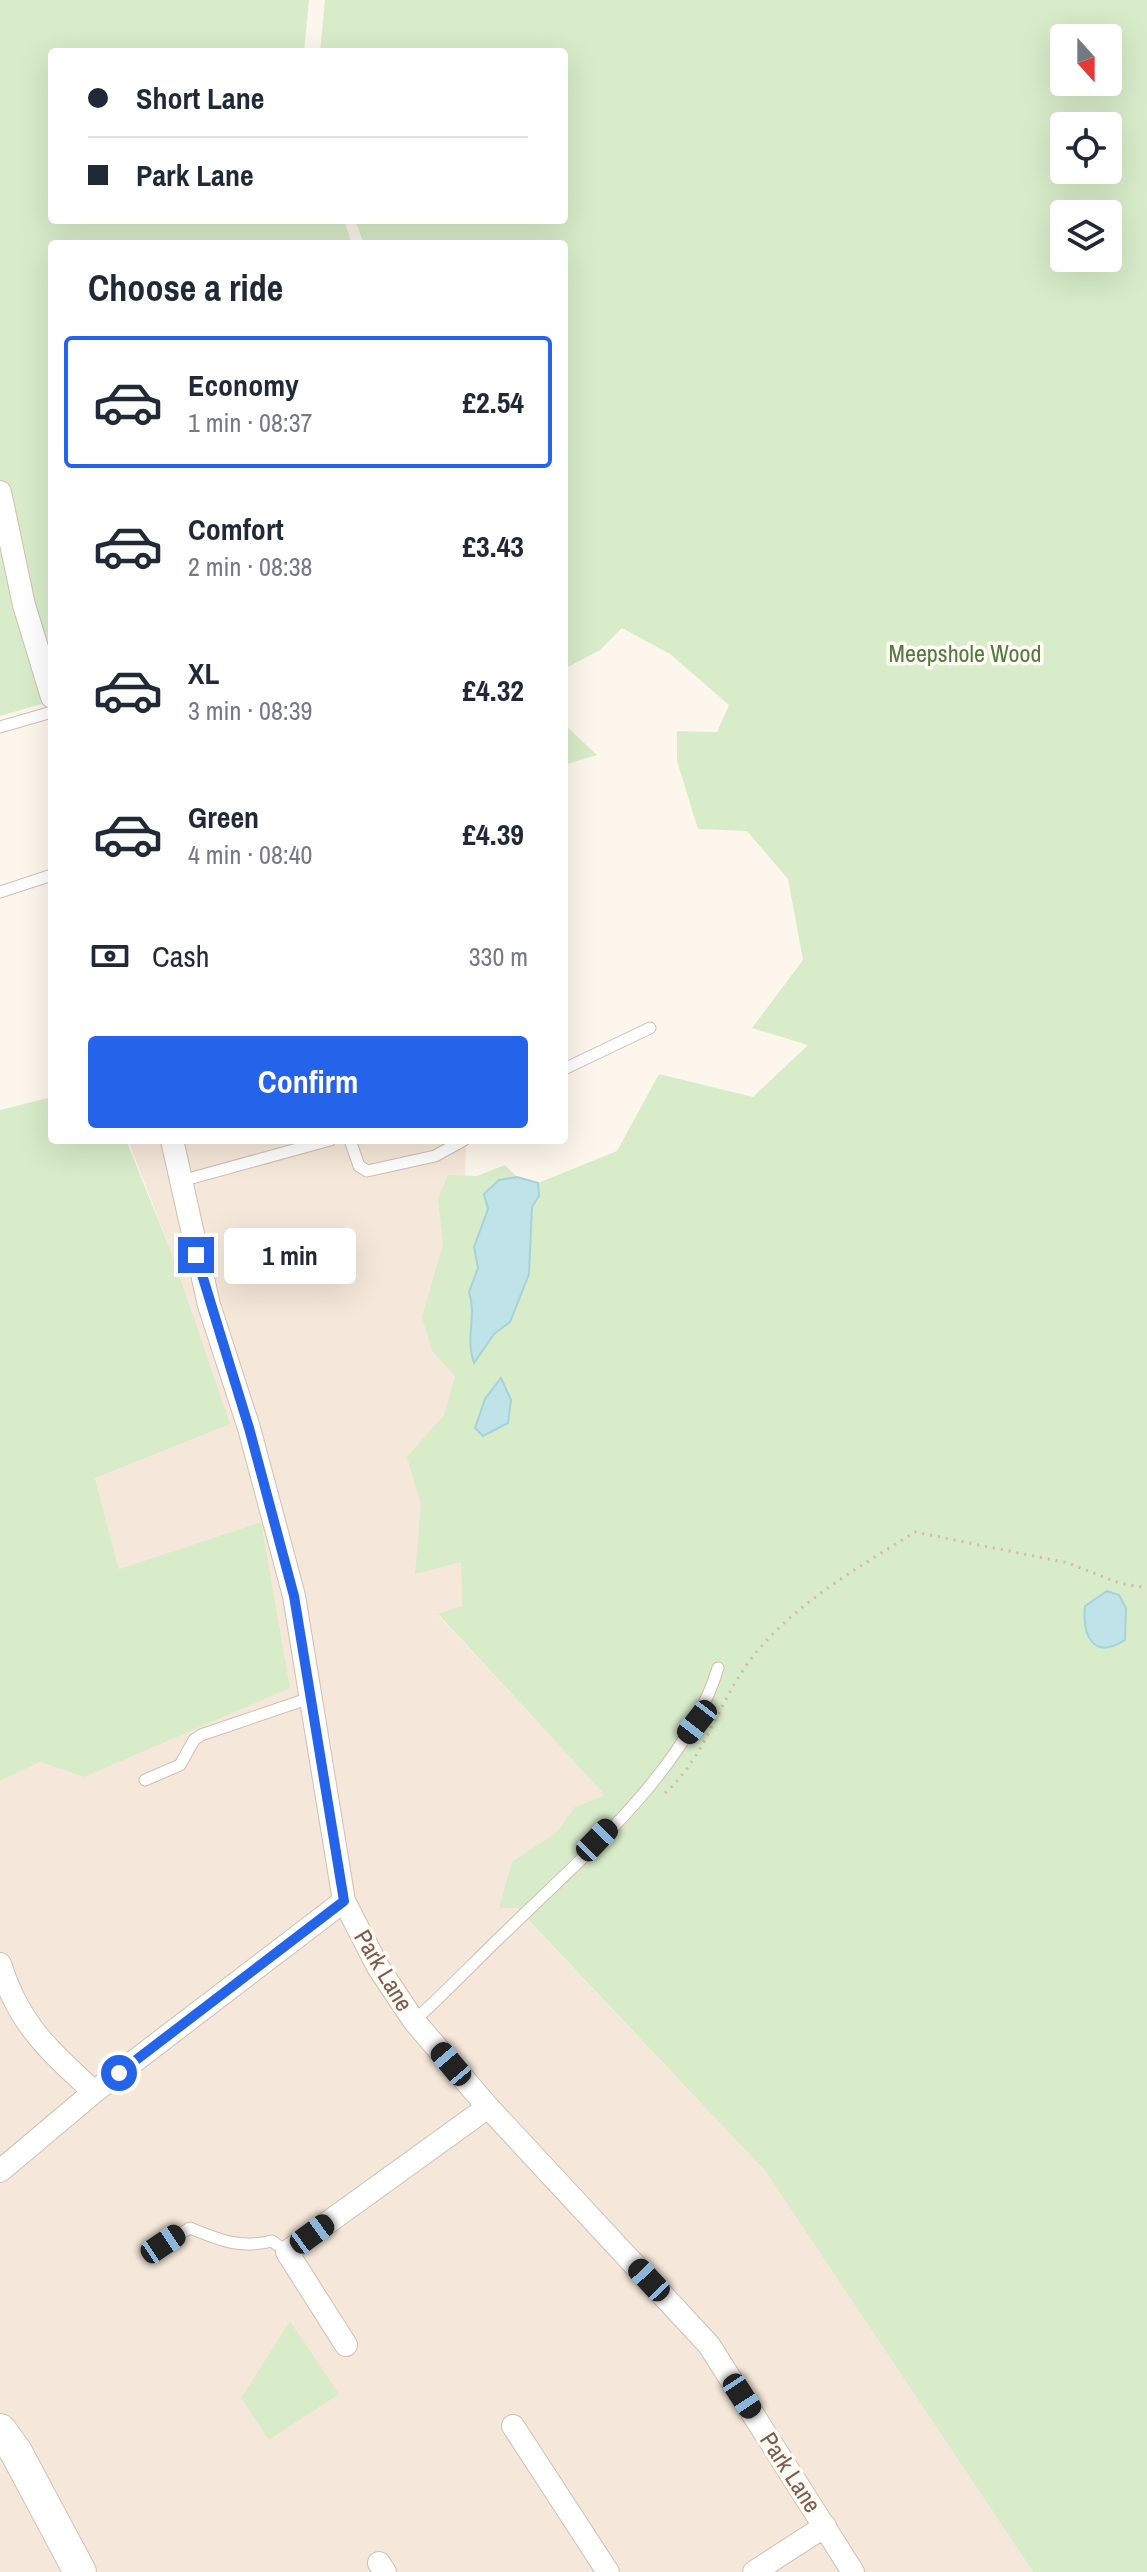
<!DOCTYPE html>
<html lang="en">
<head>
<meta charset="utf-8">
<style>
	:root { --surface:#fff; --page:#f2f2f3; --text:#1f2937; --muted:#747a83; --line:#e0e1e3; --accent:#2563eb }
	body { margin:0; font-family:"Archivo Narrow",sans-serif; background:var(--page); color:var(--text); height:100vh; display:flex; flex-direction:column; font-size:30px; white-space:nowrap }
	* { box-sizing:border-box; margin:0 }
	p { font-size:26px; color:var(--muted) }
	.icon { flex:none; width:44px; height:44px; fill:none; stroke:currentColor; stroke-width:2; stroke-linecap:round; stroke-linejoin:round }
	.map { position:relative; flex:1; overflow:hidden }
	.side { position:absolute; left:48px; top:240px; width:520px; height:904px; display:flex; flex-direction:column; background:var(--surface); border-radius:8px; box-shadow:0 8px 32px #0002 }
	.side>* { flex:none }
	.banner { position:absolute; left:48px; top:48px; width:520px; height:176px; border-radius:8px; box-shadow:0 8px 32px #0002; display:grid; align-content:center; height:176px; padding:0 40px; background:var(--surface) }
	.needle { width:52px; rotate:159deg }
	.tools { position:absolute; left:1050px; top:24px; display:grid; gap:16px }
	.tools a { display:grid; place-items:center; width:72px; height:72px; border-radius:8px; background:var(--surface); box-shadow:0 8px 32px #0002; font-size:40px }
	.end { position:absolute; width:36px; height:36px; margin:-18px; border:10px solid #2563eb; background:#fff; box-shadow:0 0 0 4px #fff }
	.from { border-radius:50% }
	.bubble { position:absolute; height:56px; border-radius:8px; background:var(--surface); box-shadow:0 8px 32px #0002; font-size:26px; font-weight:700; line-height:56px; text-align:center }
	.car { position:absolute; width:24px; height:48px; margin:-24px -12px; border-radius:10px; box-shadow:0 0 6px 2px #0007; background:linear-gradient(#222 24%,#8ab4d8 0 40%,#222 0 76%,#8ab4d8 0 86%,#222 0) }
	.banner b { display:flex; align-items:center; gap:28px; height:76px; font-size:30px }
	.banner b+b { border-top:2px solid var(--line) }
	.banner i { width:20px; height:20px; background:var(--text) }
	ul { padding:0; list-style:none }
	li { display:flex; align-items:center; gap:24px; height:132px; margin:0 16px 12px; padding:0 24px; border:4px solid transparent; border-radius:8px }
	li div { flex:1 }
	li b { display:block; font-size:30px }
	li em { font-style:normal; font-weight:700 }
	li.selected { border-color:var(--accent) }
	li>.icon { width:72px; height:72px; stroke-width:1.5 }
	h2 { padding:0 40px; font-size:36px; line-height:96px }
	.pay { display:flex; align-items:center; gap:20px; height:88px; padding:0 40px; font-size:30px }
	.pay p { margin-inline-start:auto }
	.button { display:flex; gap:16px; margin-top:auto; padding:16px 40px }
	.button a { flex:1; height:92px; border-radius:8px; background:var(--accent); color:#fff; font-size:32px; font-weight:700; line-height:92px; text-align:center }
	.map>svg:first-child { display:block }
	.residential { fill:#f5e8da }
	.green { fill:#d8ecc9; fill-rule:evenodd }
	.water { fill:#bfe3e8; stroke:#a5d3da; stroke-width:2 }
	.lines { fill:none; stroke-linecap:round; stroke-linejoin:round }
	.lane-casing { stroke:#d1beb0; stroke-width:13 }
	.street-casing { stroke:#d1beb0; stroke-width:24 }
	.secondary-casing { stroke:#d6c0b0; stroke-width:34 }
	.path { stroke:#d9b8a5; stroke-width:3; stroke-dasharray:2 6; stroke-linecap:butt }
	.lane { stroke:#fff; stroke-width:11 }
	.street { stroke:#fff; stroke-width:22 }
	.secondary { stroke:#fff; stroke-width:32 }
	.route { stroke:#2563eb; stroke-width:10 }
	.labels { text-anchor:middle; dominant-baseline:central; stroke-width:7; stroke-linejoin:round; paint-order:stroke }
	.park-label { font-size:24px; fill:#537a41; stroke:#fffaf3 }
	.street-label { font-size:24px; fill:#7a5c4d; stroke:#fffaf3 }
</style>
</head>
<body>
<div class="map">
<svg width="1147" height="2572" viewBox="0 0 1147 2572">
	<rect width="100%" height="100%" fill="#fdf6ec"/>
	<path class="residential" d="M 128,1140 L 466,1140 L 460,1445 L 462,1607 L 438,1615 L 606,1795 L 505,1896 L 766,2172 L 1033,2572 L 0,2572 L 0,2460 L 16,2452 L 0,2430 L 0,1781 L 40,1762 L 84,1777 L 261,1522 L 119,1569 L 95,1478 L 170,1249 Z"/>
	<path class="green" d="M 0,0 L 309,0 L 304,52 L 52,52 L 52,220 L 344,220 L 352,244 L 52,244 L 52,654 L 40,656 L 50,713 L 45,703 L 0,716 Z
		M 325,0 L 1147,0 L 1147,2572 L 1033,2572 L 766,2172 L 517,1908 L 499,1908 L 512,1862 L 556,1833 L 575,1807 L 605,1795 L 438,1614 L 462,1606 L 461,1562 L 415,1574 L 421,1505 L 407,1457 L 444,1415 L 455,1376 L 432,1351 L 422,1317 L 443,1244 L 438,1199 L 448,1175 L 477,1176 L 505,1165 L 517,1177 L 499,1180 L 474,1247 L 478,1268 L 469,1292 C 474,1307 472,1343 474,1363 L 494,1334 L 510,1322 L 529,1274 L 532,1207 L 539,1196 L 538,1183 L 617,1151 L 659,1074 L 753,1097 L 808,1045 L 752,1028 L 803,960 L 788,879 L 747,831 L 698,829 L 677,761 L 677,731 L 717,732 L 729,705 L 670,654 L 622,628 L 600,650 L 564,669 L 564,244 L 364,244 L 355,220 L 564,220 L 564,52 L 320,52 ZM 1064,38 L 1108,38 L 1108,82 L 1064,82 ZM 1064,126 L 1108,126 L 1108,170 L 1064,170 ZM 1064,214 L 1108,214 L 1108,258 L 1064,258 Z
		M 564,725 L 566,726 L 597,755 L 564,765 Z
		M 52,1097 L 52,1140 L 126,1140 L 170,1249 L 230,1424 L 95,1478 L 119,1569 L 261,1522 L 290,1688 L 84,1777 L 40,1762 L 0,1781 L 0,1110 Z
		M 290,2321 L 339,2394 L 269,2440 L 241,2398 Z"/>
	<path class="water" d="M 517,1177 L 538,1183 L 539,1196 L 532,1207 L 529,1274 L 510,1322 L 494,1334 L 474,1363 C 465,1339 477,1315 469,1292 L 478,1268 L 474,1247 L 488,1209 L 484,1194 L 499,1180 Z
		M 501,1378 L 511,1400 L 508,1423 L 483,1436 L 475,1428 L 485,1399 Z
		M 1107,1591 L 1119,1595 L 1126,1608 L 1125,1640 C 1094,1660 1082,1637 1085,1606 Z"/>
	<g class="lines">
		<g class="lane-casing">
			<path id="lane" d="M 0,727 L 52,712
				M 0,892 L 52,875
				M 564,1069 L 650,1028
				M 350,1140 L 359,1166 L 367,1171 L 435,1156 L 464,1140
				M 181,1181 L 330,1140
				M 145,1780 L 180,1765 L 194,1740 L 201,1735 L 310,1698
				M 414,2021 C 449,1989 481,1955 515,1923 C 588,1852 688,1767 718,1668
				M 163,2244 L 190,2228 C 219,2240 240,2249 272,2241 L 287,2252"/>
		</g>
		<g class="street-casing">
			<path id="street" d="M 0,492 L 24,605 L 52,697
				M 172,1140 L 209,1305 L 249,1428 L 294,1596 L 344,1901 L 378,1967 L 414,2021 L 488,2107 L 709,2345 L 853,2572
				M 0,1964 C 19,2025 49,2050 94,2092
				M 0,2171 L 94,2092 L 344,1901
				M 346,2345 L 287,2252 L 488,2107
				M 513,2426 L 608,2572
				M 379,2563 L 385,2572
				M 754,2572 L 825,2526"/>
		</g>
		<g class="secondary-casing">
			<path id="secondary" d="M 0,2430 L 16,2452 L 80,2572"/>
		</g>
		<path class="path" d="M 665,1793 C 701,1761 715,1714 740,1675 C 779,1612 853,1571 915,1532 L 1068,1563 L 1119,1583 L 1147,1588"/>
		<use href="#lane" class="lane"/>
		<use href="#street" class="street"/>
		<use href="#secondary" class="secondary"/>
	</g>
	<g class="lines">
		<path class="route" d="M 119,2073 L 344,1901 L 294,1596 L 249,1428 L 196,1255"/>
	</g>
	<g class="labels">
		<g class="park-label">
			<text x="965" y="653">Meepshole Wood</text>
		</g>
		<g class="street-label">
			<text transform="translate(384 1970) rotate(59)">Park Lane</text>
			<text transform="translate(791 2472) rotate(57)">Park Lane</text>
		</g>
	</g>
</svg>
<div class="tools">
<a><svg class="needle" viewBox="-14 -14 28 28"><path d="M0-13l5 13h-10z" fill="#e53935"/><path d="M0 13l5-13h-10z" fill="#747a83"/></svg></a>
<a><svg class="icon" aria-label="locate" viewBox="0 0 24 24"><circle cx="12" cy="12" r="6"/><path d="M12 2v4M12 18v4M2 12h4M18 12h4"/></svg></a>
<a><svg class="icon" aria-label="layers" viewBox="0 0 24 24"><path d="M12 4l9 5-9 5-9-5zM3 14l9 5 9-5"/></svg></a>
</div>
<i class="end from" style="left:119px;top:2073px"></i>
<i class="end" style="left:196px;top:1255px"></i>
<div class="bubble" style="left:224px;top:1228px;width:132px">1 min</div>
<i class="car" style="left:697px;top:1722px;rotate:218deg"></i>
<i class="car" style="left:597px;top:1840px;rotate:44deg"></i>
<i class="car" style="left:451px;top:2064px;rotate:320deg"></i>
<i class="car" style="left:312px;top:2234px;rotate:54deg"></i>
<i class="car" style="left:163px;top:2244px;rotate:56deg"></i>
<i class="car" style="left:649px;top:2280px;rotate:317deg"></i>
<i class="car" style="left:742px;top:2396px;rotate:147deg"></i>
<div class="banner">
<b><i class="from"></i>Short Lane</b>
<b><i></i>Park Lane</b>
</div>
<section class="side">
<h2>Choose a ride</h2>
<ul>
<li class="selected"><svg class="icon" aria-label="car" viewBox="0 0 24 24"><path d="M5 17H2v-5l4-1 3-4h7l3 4 3 1v5h-3M9 17h6M6 11h13"/><circle cx="7" cy="17" r="2"/><circle cx="17" cy="17" r="2"/></svg><div><b>Economy</b><p>1 min · 08:37</p></div><em>£2.54</em></li>
<li><svg class="icon" aria-label="car" viewBox="0 0 24 24"><path d="M5 17H2v-5l4-1 3-4h7l3 4 3 1v5h-3M9 17h6M6 11h13"/><circle cx="7" cy="17" r="2"/><circle cx="17" cy="17" r="2"/></svg><div><b>Comfort</b><p>2 min · 08:38</p></div><em>£3.43</em></li>
<li><svg class="icon" aria-label="car" viewBox="0 0 24 24"><path d="M5 17H2v-5l4-1 3-4h7l3 4 3 1v5h-3M9 17h6M6 11h13"/><circle cx="7" cy="17" r="2"/><circle cx="17" cy="17" r="2"/></svg><div><b>XL</b><p>3 min · 08:39</p></div><em>£4.32</em></li>
<li><svg class="icon" aria-label="car" viewBox="0 0 24 24"><path d="M5 17H2v-5l4-1 3-4h7l3 4 3 1v5h-3M9 17h6M6 11h13"/><circle cx="7" cy="17" r="2"/><circle cx="17" cy="17" r="2"/></svg><div><b>Green</b><p>4 min · 08:40</p></div><em>£4.39</em></li>
</ul>
<div class="pay"><svg class="icon" aria-label="cash" viewBox="0 0 24 24"><path d="M3 7h18v10H3z"/><circle cx="12" cy="12" r="2"/></svg>Cash<p>330 m</p></div>
<div class="button"><a>Confirm</a></div>
</section>
</div>
</body>
</html>
